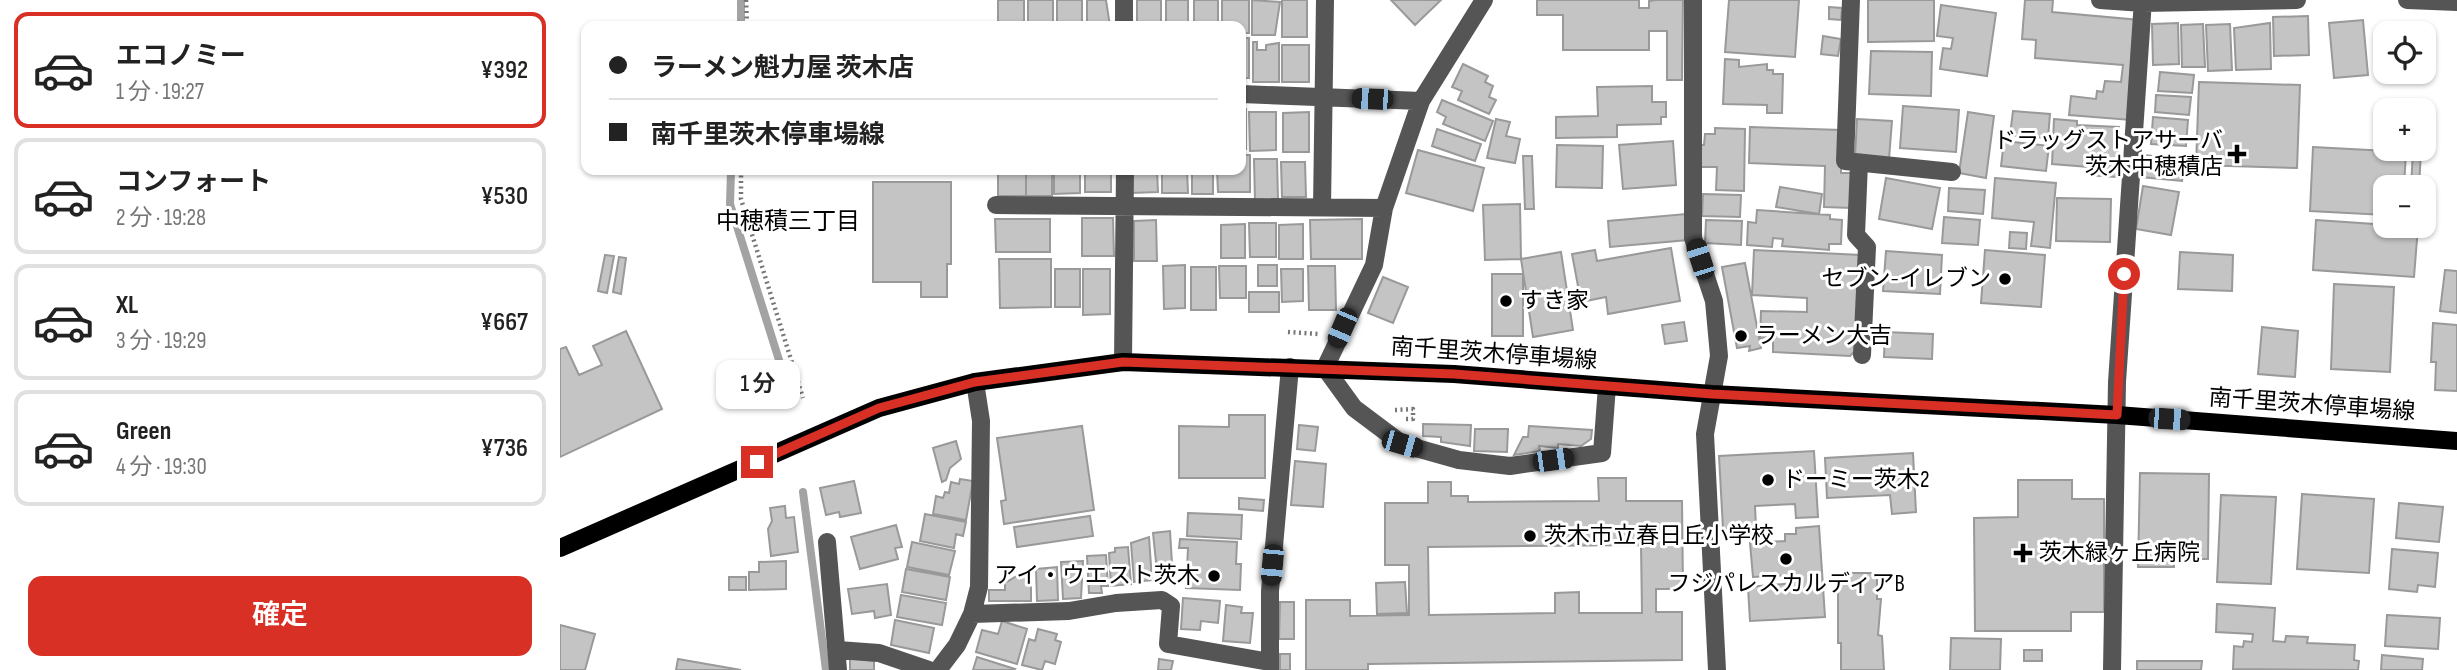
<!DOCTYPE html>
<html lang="ja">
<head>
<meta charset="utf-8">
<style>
	:root { --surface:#fff; --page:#f2f2f2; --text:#222; --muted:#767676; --line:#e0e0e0; --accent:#d93025 }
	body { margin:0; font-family:"Sofia Sans Condensed","Noto Sans JP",sans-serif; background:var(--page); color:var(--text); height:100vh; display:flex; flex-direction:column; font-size:26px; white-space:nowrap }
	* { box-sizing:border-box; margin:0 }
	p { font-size:23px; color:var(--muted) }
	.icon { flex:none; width:38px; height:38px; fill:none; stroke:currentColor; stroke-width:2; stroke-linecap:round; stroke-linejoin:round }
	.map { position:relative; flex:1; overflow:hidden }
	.panel { display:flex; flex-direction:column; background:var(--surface); width:560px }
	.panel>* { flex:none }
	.hud { position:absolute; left:21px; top:21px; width:665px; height:154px; border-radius:14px; box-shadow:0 2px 5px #0004; display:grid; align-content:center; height:154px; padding:0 28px; background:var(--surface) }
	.fabs { position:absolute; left:1813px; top:21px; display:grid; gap:14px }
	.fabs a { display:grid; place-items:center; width:63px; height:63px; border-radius:14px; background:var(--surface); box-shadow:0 2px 5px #0004; font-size:35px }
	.end { position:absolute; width:32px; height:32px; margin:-16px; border:9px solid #d93025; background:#fff; box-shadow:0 0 0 4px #fff }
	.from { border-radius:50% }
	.bubble { position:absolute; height:49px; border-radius:14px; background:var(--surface); box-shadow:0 2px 5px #0004; font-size:23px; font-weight:600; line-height:49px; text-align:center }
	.car { position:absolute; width:21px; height:42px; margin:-21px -10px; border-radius:9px; box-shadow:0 0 5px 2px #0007; background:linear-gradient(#222 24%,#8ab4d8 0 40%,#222 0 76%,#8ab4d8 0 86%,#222 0) }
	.hud b { display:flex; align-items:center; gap:24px; height:66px; font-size:26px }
	.hud b+b { border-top:2px solid var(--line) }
	.hud i { width:18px; height:18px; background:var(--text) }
	ul { padding:12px 0 0; list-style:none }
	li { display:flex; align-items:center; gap:21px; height:116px; margin:0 14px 10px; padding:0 14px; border:4px solid var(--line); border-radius:14px }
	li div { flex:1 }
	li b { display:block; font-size:26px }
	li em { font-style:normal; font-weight:600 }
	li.current { border-color:var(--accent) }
	li>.icon { width:63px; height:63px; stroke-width:1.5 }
	.button { display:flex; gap:14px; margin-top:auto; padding:14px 28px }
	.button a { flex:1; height:80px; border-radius:14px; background:var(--accent); color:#fff; font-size:28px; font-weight:600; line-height:80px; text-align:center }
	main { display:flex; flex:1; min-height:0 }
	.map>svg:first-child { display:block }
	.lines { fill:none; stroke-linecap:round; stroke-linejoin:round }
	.stream { stroke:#a3a3a3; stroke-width:8 }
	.building { fill:#c4c4c4; stroke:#999; stroke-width:2; fill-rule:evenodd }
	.path { stroke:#777; stroke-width:4.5; stroke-dasharray:2 3.5; stroke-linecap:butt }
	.minor { stroke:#555; stroke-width:18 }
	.major { stroke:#000; stroke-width:18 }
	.route { stroke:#d93025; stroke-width:9 }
	.poi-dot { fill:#000; stroke:#fff; stroke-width:2.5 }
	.labels { text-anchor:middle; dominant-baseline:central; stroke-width:6; stroke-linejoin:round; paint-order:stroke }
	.poi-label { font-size:23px; fill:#000; stroke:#fff; text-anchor:start }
	.street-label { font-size:23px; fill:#000; stroke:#fff }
	.neighbourhood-label { font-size:24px; fill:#000; stroke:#fff }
</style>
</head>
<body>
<main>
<section class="panel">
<ul>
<li class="current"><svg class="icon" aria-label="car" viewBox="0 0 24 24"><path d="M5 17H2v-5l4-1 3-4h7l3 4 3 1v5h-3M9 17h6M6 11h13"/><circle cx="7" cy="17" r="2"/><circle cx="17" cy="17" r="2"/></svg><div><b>エコノミー</b><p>1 分 · 19:27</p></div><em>¥392</em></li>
<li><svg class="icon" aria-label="car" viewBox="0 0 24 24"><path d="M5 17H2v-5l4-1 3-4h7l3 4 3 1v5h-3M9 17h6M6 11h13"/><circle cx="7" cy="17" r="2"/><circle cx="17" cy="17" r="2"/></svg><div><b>コンフォート</b><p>2 分 · 19:28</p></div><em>¥530</em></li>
<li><svg class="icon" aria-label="car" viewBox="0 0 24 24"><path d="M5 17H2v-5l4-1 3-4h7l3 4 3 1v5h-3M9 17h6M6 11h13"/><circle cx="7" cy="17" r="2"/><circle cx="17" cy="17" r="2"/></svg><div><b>XL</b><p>3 分 · 19:29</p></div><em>¥667</em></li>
<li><svg class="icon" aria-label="car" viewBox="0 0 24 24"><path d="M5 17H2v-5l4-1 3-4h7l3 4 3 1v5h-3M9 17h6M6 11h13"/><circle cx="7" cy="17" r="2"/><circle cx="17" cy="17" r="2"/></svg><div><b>Green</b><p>4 分 · 19:30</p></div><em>¥736</em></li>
</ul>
<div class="button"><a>確定</a></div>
</section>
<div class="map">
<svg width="1897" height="670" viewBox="0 0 1897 670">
	<rect width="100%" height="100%" fill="#fff"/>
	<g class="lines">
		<path class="stream" d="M 181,0 L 181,26
			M 171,170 L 170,204 L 229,392
			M 243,492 L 266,670"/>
	</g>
	<path class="building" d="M 438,0 L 464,0 L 464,25 L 438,25 Z
		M 468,0 L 493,0 L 493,26 L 468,26 Z
		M 497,0 L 522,0 L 522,26 L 497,26 Z
		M 527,0 L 546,0 L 550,26 L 527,26 Z
		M 577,0 L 601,0 L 601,26 L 577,26 Z
		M 606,0 L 628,0 L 628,26 L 606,26 Z
		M 634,0 L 658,0 L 658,26 L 634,26 Z
		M 662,0 L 689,0 L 689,33 L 681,33 L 681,26 L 662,26 Z
		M 692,0 L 720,2 L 715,35 L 692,35 Z
		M 722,0 L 747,0 L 747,37 L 722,37 Z
		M 831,0 L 881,0 L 855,25 Z
		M 977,0 L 1079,0 L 1079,8 L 1089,8 L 1089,1 L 1096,0 L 1123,0 L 1122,80 L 1107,80 L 1107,31 L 1089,31 L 1089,50 L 1003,50 L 1003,15 L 977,15 Z
		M 1169,0 L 1239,0 L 1235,57 L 1165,52 Z
		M 1308,0 L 1374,0 L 1374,41 L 1308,42 Z
		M 1465,0 L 1493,0 L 1492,12 L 1580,20 L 1571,120 L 1509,115 L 1511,96 L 1536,99 L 1537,91 L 1543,92 L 1545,81 L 1561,82 L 1563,65 L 1475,58 L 1476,40 L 1462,39 Z
		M 1381,5 L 1436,13 L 1427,76 L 1380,69 L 1383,48 L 1391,49 L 1393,38 L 1377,36 Z
		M 1269,7 L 1282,8 L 1281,20 L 1269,19 Z
		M 1748,16 L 1749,55 L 1714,56 L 1713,17 Z
		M 1803,20 L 1808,75 L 1774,78 L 1769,23 Z
		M 1618,23 L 1619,64 L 1593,65 L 1592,24 Z
		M 1710,23 L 1711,69 L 1676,70 L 1674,28 Z
		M 1643,24 L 1645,67 L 1622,67 L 1621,25 Z
		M 1670,24 L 1672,70 L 1648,71 L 1646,25 Z
		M 1263,36 L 1281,39 L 1278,56 L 1261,54 Z
		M 681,38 L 689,38 L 689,78 L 681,78 Z
		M 693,42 L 697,42 L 697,50 L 706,50 L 706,45 L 719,43 L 719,82 L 693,82 Z
		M 722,45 L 749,45 L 749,82 L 722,82 Z
		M 1311,51 L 1372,52 L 1371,96 L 1309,94 Z
		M 1165,59 L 1179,60 L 1179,67 L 1207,64 L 1207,70 L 1213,70 L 1213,74 L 1223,74 L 1222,113 L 1207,113 L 1207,105 L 1163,104 Z
		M 903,64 L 928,76 L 925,82 L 933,86 L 929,97 L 936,100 L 929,114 L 898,100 L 902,91 L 892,87 Z
		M 1600,72 L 1634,75 L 1632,93 L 1598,91 Z
		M 1639,82 L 1740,85 L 1737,168 L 1636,165 Z
		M 1092,86 L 1092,102 L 1106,102 L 1106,117 L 1101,117 L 1101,124 L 1057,125 L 1057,137 L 996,138 L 996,117 L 1038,116 L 1037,87 Z
		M 1596,95 L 1631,97 L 1629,115 L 1595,112 Z
		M 882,100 L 933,121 L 925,141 L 883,124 L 886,117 L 877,112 Z
		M 1343,106 L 1399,110 L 1396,152 L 1340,148 Z
		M 681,109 L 686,109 L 686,149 L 681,149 Z
		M 1453,111 L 1490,114 L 1488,138 L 1450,135 Z
		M 689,112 L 716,112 L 716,150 L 690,151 Z
		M 749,112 L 749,152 L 723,152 L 723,113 Z
		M 1408,112 L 1434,116 L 1426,178 L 1399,173 Z
		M 1593,117 L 1628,120 L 1626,146 L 1591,144 Z
		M 936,119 L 950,122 L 946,136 L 960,139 L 955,163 L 927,158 Z
		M 1297,119 L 1332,121 L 1329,159 L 1295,157 Z
		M 1494,119 L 1517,121 L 1517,125 L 1559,127 L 1556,177 L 1528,175 L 1529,167 L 1492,164 Z
		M 1190,127 L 1282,130 L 1281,173 L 1293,173 L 1292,208 L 1264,207 L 1265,166 L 1189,163 Z
		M 1155,128 L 1185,129 L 1184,191 L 1156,190 L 1157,167 L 1140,167 L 1140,145 L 1144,145 L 1145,134 L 1155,134 Z
		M 877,129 L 921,144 L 915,161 L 872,146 Z
		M 1113,141 L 1116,185 L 1063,189 L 1059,145 Z
		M 1444,141 L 1489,146 L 1486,171 L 1441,166 Z
		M 997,145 L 1043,146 L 1042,188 L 996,187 Z
		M 1753,147 L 1846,152 L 1844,187 L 1825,187 L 1825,215 L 1750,211 Z
		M 858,150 L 924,168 L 913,211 L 846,193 Z
		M 1853,151 L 1861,151 L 1859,187 L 1851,187 Z
		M 681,155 L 690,155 L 690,192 L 658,192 L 657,170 L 681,170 Z
		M 1583,155 L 1625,159 L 1622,181 L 1581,177 Z
		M 963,156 L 972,156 L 974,209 L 965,209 Z
		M 694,159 L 717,159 L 718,201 L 695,201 Z
		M 721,162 L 745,162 L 746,197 L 722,197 Z
		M 438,170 L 466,170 L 466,196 L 438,196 Z
		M 466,170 L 492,170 L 492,196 L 466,196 Z
		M 494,170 L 520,170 L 520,193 L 494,194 Z
		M 525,170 L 551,170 L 551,192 L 525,192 Z
		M 571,170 L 597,170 L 598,192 L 571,193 Z
		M 602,170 L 627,170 L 628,193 L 602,193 Z
		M 632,170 L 653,170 L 653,194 L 632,194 Z
		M 1326,178 L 1380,188 L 1372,229 L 1319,219 Z
		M 1435,178 L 1496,183 L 1490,248 L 1471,246 L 1474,222 L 1432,218 Z
		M 313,182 L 391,182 L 391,264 L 387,264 L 387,297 L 361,297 L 361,282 L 313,282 Z
		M 1583,186 L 1619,192 L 1611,235 L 1576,229 Z
		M 1220,187 L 1262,194 L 1259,214 L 1216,207 Z
		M 1389,188 L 1425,190 L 1423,214 L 1388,211 Z
		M 1143,194 L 1181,195 L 1180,217 L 1142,216 Z
		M 1497,198 L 1551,199 L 1550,242 L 1496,241 Z
		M 960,204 L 961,259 L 925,260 L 923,205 Z
		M 1197,210 L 1270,215 L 1270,219 L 1282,220 L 1281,244 L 1269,244 L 1269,250 L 1222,246 L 1223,239 L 1213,238 L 1212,247 L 1187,245 L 1188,222 L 1196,223 Z
		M 1126,214 L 1128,240 L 1050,247 L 1048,221 Z
		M 1384,217 L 1420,220 L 1418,245 L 1382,243 Z
		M 522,218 L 553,218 L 554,256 L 522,256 Z
		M 435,219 L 490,219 L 490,252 L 436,252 Z
		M 802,219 L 802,259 L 751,259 L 750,220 Z
		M 596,220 L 597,261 L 574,261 L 574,221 Z
		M 1146,220 L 1182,221 L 1181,245 L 1145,243 Z
		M 1756,220 L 1858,227 L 1854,277 L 1753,270 Z
		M 689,223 L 716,223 L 716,257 L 690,257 Z
		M 685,224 L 685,258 L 661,258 L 661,225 Z
		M 743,224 L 743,259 L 719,259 L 719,225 Z
		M 1450,232 L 1467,233 L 1466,249 L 1449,248 Z
		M 1111,248 L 1120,301 L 1048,314 L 1046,297 L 1021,302 L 1012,254 L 1035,250 L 1037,261 Z
		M 1194,250 L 1301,255 L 1297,349 L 1290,356 L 1213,352 L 1213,339 L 1200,338 L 1201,311 L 1247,312 L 1247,298 L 1192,295 Z
		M 1425,250 L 1485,255 L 1481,307 L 1421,303 Z
		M 1326,251 L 1382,255 L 1380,294 L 1323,291 Z
		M 1001,252 L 1013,330 L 973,337 L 961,259 Z
		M 1620,252 L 1673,255 L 1672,291 L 1618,289 Z
		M 45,255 L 54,256 L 47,293 L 38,291 Z
		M 59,257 L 66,258 L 61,294 L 53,292 Z
		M 439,259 L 491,259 L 491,307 L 440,308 Z
		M 1185,263 L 1201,348 L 1189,351 L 1190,346 L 1177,348 L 1162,267 Z
		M 625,265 L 625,308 L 604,309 L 603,266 Z
		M 698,265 L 717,265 L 717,286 L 698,286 Z
		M 659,266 L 686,266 L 686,298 L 660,298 Z
		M 748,266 L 775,266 L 776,310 L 749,310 Z
		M 631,267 L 656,267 L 656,310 L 631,310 Z
		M 495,269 L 520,269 L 520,307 L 495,307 Z
		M 523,269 L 550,269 L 550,314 L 523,315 Z
		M 721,269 L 743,269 L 743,301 L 722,302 Z
		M 1885,270 L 1897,271 L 1897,313 L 1880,311 Z
		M 932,274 L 963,274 L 963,336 L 932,336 Z
		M 823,277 L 848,287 L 833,323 L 808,313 Z
		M 1774,284 L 1834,287 L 1830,372 L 1771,369 Z
		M 689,292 L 719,292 L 719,312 L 689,312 Z
		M 1124,322 L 1127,341 L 1105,344 L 1102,325 Z
		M 1873,323 L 1897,325 L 1897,391 L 1875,390 L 1876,362 L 1871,362 Z
		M 1702,327 L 1738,331 L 1735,377 L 1698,374 Z
		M 66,331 L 102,409 L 0,457 L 0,349 L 6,347 L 19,375 L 42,365 L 33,346 Z
		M 1325,332 L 1373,334 L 1372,359 L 1324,357 Z
		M 669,415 L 705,415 L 705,478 L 619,478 L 619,426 L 669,427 Z
		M 863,424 L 911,425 L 910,446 L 881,442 L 881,437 L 863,436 Z
		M 739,425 L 758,427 L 755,451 L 737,449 Z
		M 522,426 L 534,510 L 444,524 L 441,501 L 446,500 L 437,438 Z
		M 969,426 L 1032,430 L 1031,439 L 1021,446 L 998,444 L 998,448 L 979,446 L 980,451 L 954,455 L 963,437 L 968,437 Z
		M 915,429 L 948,429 L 947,452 L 914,451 Z
		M 396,441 L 401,459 L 390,468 L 386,480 L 382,482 L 373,448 Z
		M 1254,451 L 1258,517 L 1236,518 L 1235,504 L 1195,506 L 1196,527 L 1163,529 L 1159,456 Z
		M 1353,453 L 1356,512 L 1332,514 L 1330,495 L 1267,498 L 1265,458 Z
		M 735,461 L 766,464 L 763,507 L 731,505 Z
		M 1580,473 L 1649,474 L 1648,559 L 1636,559 L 1636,542 L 1614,542 L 1614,567 L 1578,567 Z
		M 1038,478 L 1066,478 L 1066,501 L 1122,501 L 1123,589 L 1096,589 L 1096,612 L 1122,612 L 1122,660 L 808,664 L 808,670 L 746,670 L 746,600 L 790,600 L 790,616 L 849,615 L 849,565 L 825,565 L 825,503 L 868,503 L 868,482 L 891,482 L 891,496 L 908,496 L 908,502 L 1039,501 ZM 1081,545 L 1082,613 L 1019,613 L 1019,592 L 995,593 L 995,613 L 869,615 L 868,547 Z
		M 400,479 L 413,481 L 406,520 L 373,514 L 376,496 L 383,498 L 385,492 L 389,493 L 391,482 L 399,484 Z
		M 1458,480 L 1512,480 L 1512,499 L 1544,499 L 1544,612 L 1511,612 L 1511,631 L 1415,631 L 1414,518 L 1458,517 Z
		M 294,481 L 301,513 L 280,517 L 279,512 L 266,515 L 260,488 Z
		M 1742,494 L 1814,499 L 1809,573 L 1737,569 Z
		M 1661,495 L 1716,497 L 1711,584 L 1657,582 Z
		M 679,498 L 704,500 L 703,511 L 679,509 Z
		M 1839,503 L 1883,507 L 1879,542 L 1836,538 Z
		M 225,506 L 226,518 L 234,517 L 238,552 L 211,556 L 208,529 L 212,521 L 210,508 Z
		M 628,513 L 682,515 L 681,539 L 627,536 Z
		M 365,514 L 406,522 L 403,536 L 396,534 L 394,548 L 360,541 Z
		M 530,516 L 533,536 L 457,547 L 454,527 Z
		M 336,525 L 342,547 L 335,548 L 338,559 L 300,569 L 291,537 Z
		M 1259,526 L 1265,617 L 1190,621 L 1188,587 L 1234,583 L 1234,575 L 1193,577 L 1190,543 L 1225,541 L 1225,534 L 1236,534 L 1236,528 Z
		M 610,531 L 613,580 L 598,581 L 593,533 Z
		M 589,537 L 592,580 L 574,582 L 571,543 Z
		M 620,539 L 677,542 L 676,564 L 681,564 L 680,590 L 626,588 L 628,548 L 619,548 Z
		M 352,542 L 395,551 L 389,575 L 347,567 Z
		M 568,547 L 571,584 L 551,586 L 549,553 L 555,552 L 555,548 Z
		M 1832,549 L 1878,553 L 1875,587 L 1858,585 L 1857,592 L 1829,589 Z
		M 546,555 L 548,586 L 541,586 L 542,593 L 529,593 L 527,556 Z
		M 226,561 L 226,589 L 189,590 L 189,572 L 199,572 L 199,562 Z
		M 523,561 L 521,598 L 503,599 L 501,562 Z
		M 497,567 L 498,600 L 477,601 L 476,569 Z
		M 346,569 L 390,577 L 386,600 L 342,592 Z
		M 1278,573 L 1317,573 L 1317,599 L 1321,599 L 1318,635 L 1322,636 L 1324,670 L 1281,670 L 1281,643 L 1278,643 Z
		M 460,574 L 471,574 L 471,601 L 429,601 L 429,590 L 445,590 L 445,583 Z
		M 169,577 L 186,577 L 186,590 L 169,590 Z
		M 845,582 L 847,613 L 817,614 L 816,583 Z
		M 327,584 L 331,615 L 315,618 L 314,611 L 292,614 L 288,589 Z
		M 341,595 L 386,603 L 382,625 L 337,617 Z
		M 623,598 L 660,601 L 658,623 L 641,621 L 640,630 L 621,629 Z
		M 720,602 L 734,602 L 734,639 L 719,639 Z
		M 1657,604 L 1715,608 L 1713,641 L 1725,642 L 1726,636 L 1748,637 L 1747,643 L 1795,645 L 1794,660 L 1799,661 L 1798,670 L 1673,669 L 1674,646 L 1683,647 L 1684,641 L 1692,642 L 1693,634 L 1656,632 Z
		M 666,605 L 682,607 L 681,613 L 693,613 L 690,643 L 663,641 Z
		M 1827,615 L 1880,618 L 1878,649 L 1825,646 Z
		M 335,620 L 374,628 L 369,653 L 331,645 Z
		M 442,621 L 467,629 L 457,664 L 416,652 L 422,630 L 438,634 Z
		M 0,625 L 35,634 L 25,670 L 0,670 Z
		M 478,629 L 497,634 L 495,640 L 501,642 L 495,664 L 485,661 L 482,670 L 462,665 L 469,639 L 475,641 Z
		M 1391,638 L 1441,639 L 1440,670 L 1390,670 Z
		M 1464,650 L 1482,650 L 1482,661 L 1464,661 Z
		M 720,654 L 730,654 L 730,670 L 720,670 Z
		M 1822,655 L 1863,659 L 1862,670 L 1821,670 Z
		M 417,657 L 455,669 L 454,670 L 413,670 Z
		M 290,658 L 314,661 L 314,670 L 290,670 Z
		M 118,659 L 181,670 L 116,670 Z
		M 599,659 L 613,661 L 611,670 L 598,670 Z
		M 1577,661 L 1642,661 L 1641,670 L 1577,670 Z"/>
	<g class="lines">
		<path class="path" d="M 186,0 L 187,26
			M 181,170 L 181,199 L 243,398
			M 728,332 L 759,334
			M 835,410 L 853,409 L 853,419 L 844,419"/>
		<path class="minor" d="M 924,0 L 861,101 L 824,208 L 814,265 L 765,368 L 794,408 L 842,444 L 899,460 L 950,466 L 1042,453 L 1047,386
			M 1133,0 L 1133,238 L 1154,301 L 1159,356 L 1145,434 L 1157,670
			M 1291,0 L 1285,161 L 1392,172
			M 1540,0 L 1583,3 L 1737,0
			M 1847,0 L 1897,2
			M 564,26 L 564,0
			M 681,94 L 861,101
			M 1299,163 L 1296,235 L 1307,247 L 1302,355
			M 436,205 L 824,208
			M 762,207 L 765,0
			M 563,362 L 565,170
			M 267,542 L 278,670
			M 412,614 L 509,611 L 556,603 L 602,600 L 611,606 L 608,644 L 710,662
			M 278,650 L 319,653 L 369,670
			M 378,670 L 397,645 L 412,614 L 419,587 L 421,421 L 415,382
			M 710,670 L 710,591 L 730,367
			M 1552,670 L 1557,382 L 1583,0"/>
		<path class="major" d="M 0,548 L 319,408 L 415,382 L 563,362 L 894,374 L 1152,394 L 1557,415 L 1897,441"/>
	</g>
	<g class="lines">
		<path class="route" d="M 197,462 L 319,408 L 415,382 L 563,362 L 894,374 L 1152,394 L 1557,415 L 1564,274"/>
	</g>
	<g class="poi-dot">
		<path d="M1673.5 143.5h7v7h7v7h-7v7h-7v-7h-7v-7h7z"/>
		<circle cx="1445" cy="279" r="7"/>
		<circle cx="946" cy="301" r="7"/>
		<circle cx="1181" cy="336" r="7"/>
		<circle cx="1208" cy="480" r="7"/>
		<circle cx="970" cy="536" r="7"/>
		<path d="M1459.5 542.5h7v7h7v7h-7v7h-7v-7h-7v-7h7z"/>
		<circle cx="1226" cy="559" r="7"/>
		<circle cx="654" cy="576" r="7"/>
	</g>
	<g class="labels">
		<g class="poi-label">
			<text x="1663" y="141" text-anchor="end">ドラッグストアサーバ<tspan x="1663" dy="26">茨木中穂積店</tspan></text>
			<text x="1431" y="279" text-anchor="end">セブン-イレブン</text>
			<text x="960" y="301">すき家</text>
			<text x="1195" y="336">ラーメン大吉</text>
			<text x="1222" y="480">ドーミー茨木2</text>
			<text x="984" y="536">茨木市立春日丘小学校</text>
			<text x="1479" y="553">茨木緑ヶ丘病院</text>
			<text x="640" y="576" text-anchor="end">アイ・ウエスト茨木</text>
			<text x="1226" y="584" text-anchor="middle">フジパレスカルディアB</text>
		</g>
		<g class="street-label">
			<text transform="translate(934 354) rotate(4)">南千里茨木停車場線</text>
			<text transform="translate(1752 405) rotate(4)">南千里茨木停車場線</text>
		</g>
		<g class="neighbourhood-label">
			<text x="228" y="221">中穂積三丁目</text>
		</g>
	</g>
</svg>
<div class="fabs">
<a><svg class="icon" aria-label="locate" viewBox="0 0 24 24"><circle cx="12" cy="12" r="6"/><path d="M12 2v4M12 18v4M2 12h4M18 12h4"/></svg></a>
<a>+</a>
<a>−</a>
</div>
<i class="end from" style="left:1564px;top:274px"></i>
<i class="end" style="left:197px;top:462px"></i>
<div class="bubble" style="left:156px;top:360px;width:84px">1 分</div>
<i class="car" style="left:812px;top:99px;rotate:272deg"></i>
<i class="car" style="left:1140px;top:259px;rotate:342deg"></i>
<i class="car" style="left:782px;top:328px;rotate:203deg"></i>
<i class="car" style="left:1609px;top:419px;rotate:94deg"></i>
<i class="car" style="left:842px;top:444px;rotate:106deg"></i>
<i class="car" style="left:993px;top:460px;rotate:82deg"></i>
<i class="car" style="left:712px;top:565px;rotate:185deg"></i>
<div class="hud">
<b><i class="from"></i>ラーメン魁力屋 茨木店</b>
<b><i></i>南千里茨木停車場線</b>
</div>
</div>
</main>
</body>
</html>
